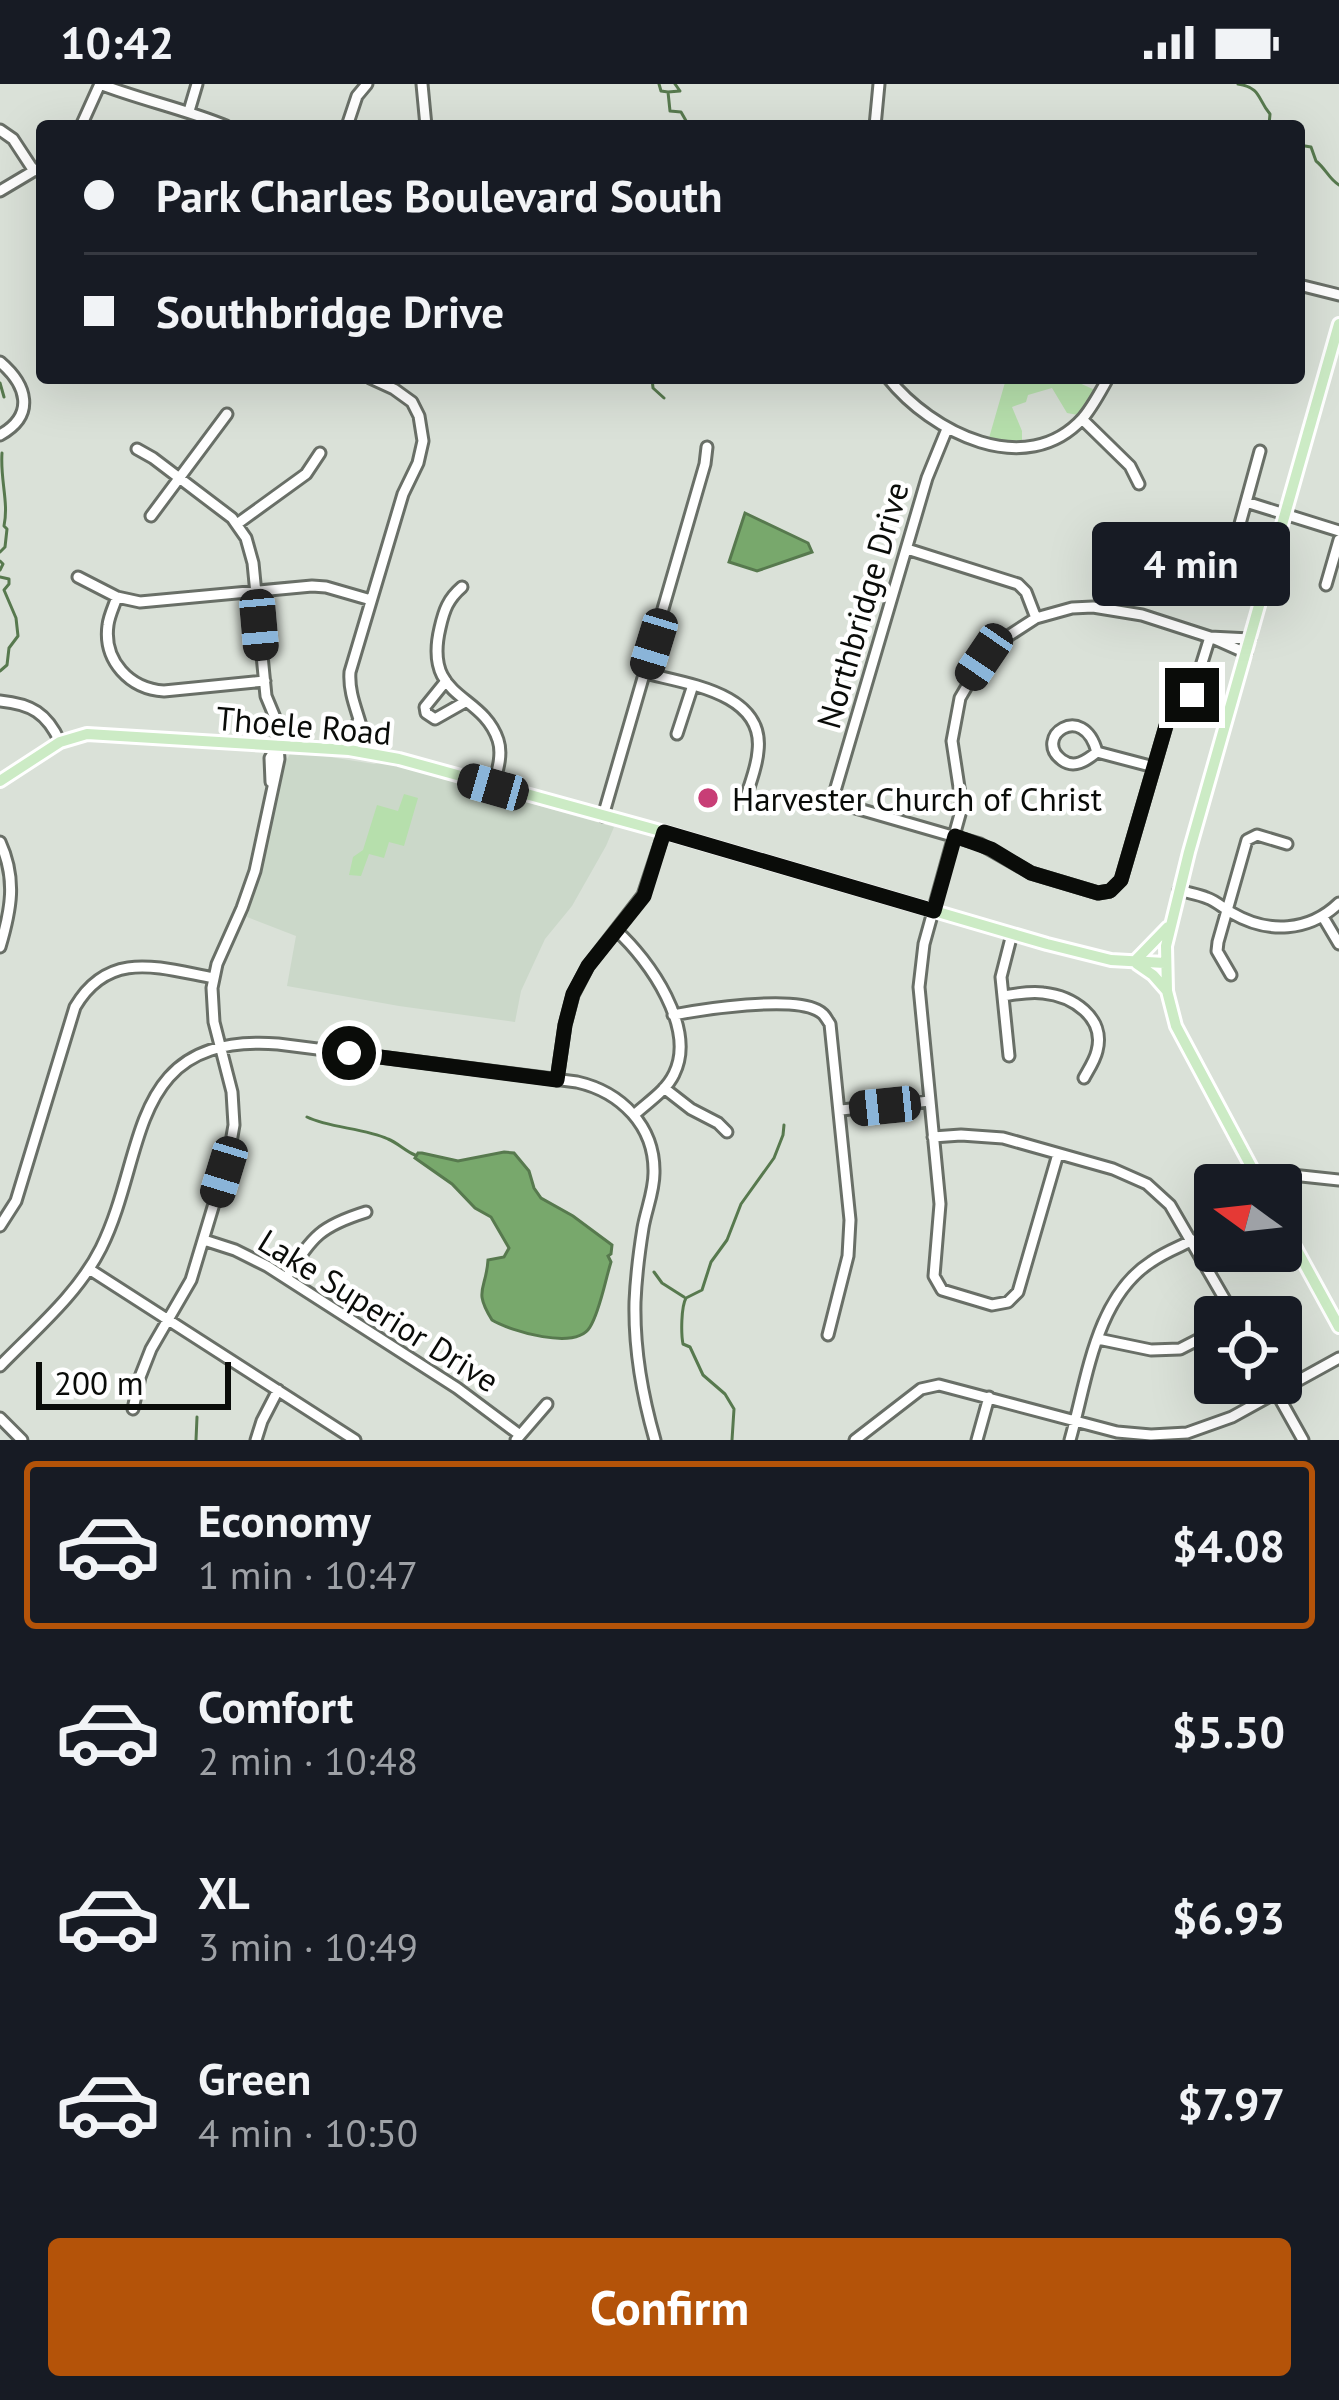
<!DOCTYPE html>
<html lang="en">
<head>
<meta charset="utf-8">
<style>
	:root { --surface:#171b24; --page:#242831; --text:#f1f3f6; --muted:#9ea1a6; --line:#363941; --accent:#b45309 }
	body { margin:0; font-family:"PT Sans",sans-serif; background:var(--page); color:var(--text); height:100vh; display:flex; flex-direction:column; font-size:45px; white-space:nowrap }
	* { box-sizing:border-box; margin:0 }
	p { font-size:39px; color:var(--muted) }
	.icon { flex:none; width:66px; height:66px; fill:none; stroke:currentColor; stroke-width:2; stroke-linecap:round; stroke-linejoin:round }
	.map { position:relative; height:1356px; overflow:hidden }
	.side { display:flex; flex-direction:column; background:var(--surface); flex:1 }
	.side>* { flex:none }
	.top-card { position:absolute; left:36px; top:36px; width:1269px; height:264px; border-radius:12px; box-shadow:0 12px 48px #0002; display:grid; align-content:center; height:264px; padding:0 48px; background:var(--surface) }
	.needle { width:78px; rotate:285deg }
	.fabs { position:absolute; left:1194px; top:1080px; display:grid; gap:24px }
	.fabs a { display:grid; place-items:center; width:108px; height:108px; border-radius:12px; background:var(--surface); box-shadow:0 12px 48px #0002; font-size:60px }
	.scale { position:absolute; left:36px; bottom:30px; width:195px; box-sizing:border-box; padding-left:12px; border:6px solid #0a0c09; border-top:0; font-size:33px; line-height:42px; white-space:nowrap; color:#0a0c09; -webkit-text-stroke:9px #fff; paint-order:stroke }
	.end { position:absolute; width:54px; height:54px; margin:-27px; border:15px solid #0a0c09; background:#fff; box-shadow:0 0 0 6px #fff }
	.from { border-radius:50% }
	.bubble { position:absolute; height:84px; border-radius:12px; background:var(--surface); box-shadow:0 12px 48px #0002; font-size:39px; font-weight:700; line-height:84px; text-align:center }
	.car { position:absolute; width:36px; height:72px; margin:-36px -18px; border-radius:15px; box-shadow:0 0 9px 3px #0007; background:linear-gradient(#222 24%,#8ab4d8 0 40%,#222 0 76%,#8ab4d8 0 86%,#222 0) }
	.top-card b { display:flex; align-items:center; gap:42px; height:114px; font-size:45px }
	.top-card b+b { border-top:3px solid var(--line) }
	.top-card i { width:30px; height:30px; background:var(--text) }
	ul { padding:21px 0 0; list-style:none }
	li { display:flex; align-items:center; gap:36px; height:168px; margin:0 24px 18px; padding:0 24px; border:6px solid transparent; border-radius:12px }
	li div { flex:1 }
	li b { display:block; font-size:45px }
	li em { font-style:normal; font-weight:700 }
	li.selected { border-color:var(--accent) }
	li>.icon { width:108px; height:108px; stroke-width:1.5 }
	.button { display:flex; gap:24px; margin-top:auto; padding:24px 48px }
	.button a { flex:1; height:138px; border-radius:12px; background:var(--accent); color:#fff; font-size:48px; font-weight:700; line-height:138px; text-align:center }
	.status { display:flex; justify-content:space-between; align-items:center; height:84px; padding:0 60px; background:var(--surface); direction:ltr }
	.status svg { height:33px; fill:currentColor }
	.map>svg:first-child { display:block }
	.built { fill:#cbd8c9 }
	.green { fill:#b6dfac }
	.water { fill:#78a86c; stroke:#57794e; stroke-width:3 }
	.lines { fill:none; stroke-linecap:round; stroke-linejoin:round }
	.stream { stroke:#57794e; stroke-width:3 }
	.minor-casing { stroke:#696f67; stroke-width:15 }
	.major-casing { stroke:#fff; stroke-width:16 }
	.minor { stroke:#fff; stroke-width:9 }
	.major { stroke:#ccebc5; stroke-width:10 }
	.route { stroke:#0a0c09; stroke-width:15 }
	.poi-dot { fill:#c83e76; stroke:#fff; stroke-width:4.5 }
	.labels { text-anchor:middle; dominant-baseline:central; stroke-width:9; stroke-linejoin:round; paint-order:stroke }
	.street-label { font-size:33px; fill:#0a0c09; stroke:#fff }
	.poi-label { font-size:33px; fill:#0a0c09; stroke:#fff; text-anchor:start }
</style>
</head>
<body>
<div class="status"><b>10:42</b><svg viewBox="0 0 49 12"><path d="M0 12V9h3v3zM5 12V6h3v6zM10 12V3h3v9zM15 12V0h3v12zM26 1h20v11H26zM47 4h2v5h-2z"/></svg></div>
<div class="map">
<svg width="1339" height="1356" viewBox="0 0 1339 1356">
	<rect width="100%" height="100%" fill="#dae1d8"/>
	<path class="built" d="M 290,670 L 317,671 L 374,680 L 385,678 L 614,743 L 606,762 L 572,822 L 545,855 L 521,907 L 515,938 L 399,922 L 287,902 L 296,852 L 247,833 L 262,785 L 281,687 Z"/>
	<path class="green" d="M 1046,294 L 1068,294 L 1095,306 L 1078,331 L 1067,329 L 1052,304 L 1028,311 L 1026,318 L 1012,323 L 1022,347 L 1022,359 L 989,354 L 1006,295 L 1024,299 Z
		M 404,710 L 418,714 L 404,762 L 389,758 L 384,774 L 369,770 L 361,792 L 349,791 L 353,773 L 363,766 L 377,721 L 398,727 Z"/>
	<path class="water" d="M 745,429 L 808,459 L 812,468 L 757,487 L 729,478 Z
		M 504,1068 L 514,1069 L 529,1087 L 534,1104 L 541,1114 L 573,1132 L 612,1161 L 611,1170 L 608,1172 L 611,1178 C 605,1197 600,1227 590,1243 C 576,1267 510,1247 492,1236 C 473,1205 486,1207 488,1176 L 504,1173 L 509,1164 L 491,1133 L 475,1124 L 452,1100 L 415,1074 L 418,1069 L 422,1069 L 458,1077 Z"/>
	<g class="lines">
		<path class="stream" d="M 659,0 L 661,7 L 668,8
			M 675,0 L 680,7 L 668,8 L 670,27 L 681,28 L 689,42
			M 1238,0 C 1262,4 1257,15 1270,30 L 1269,41 L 1274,42
			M 1299,61 L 1311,63 L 1316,77 C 1326,85 1329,95 1339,101
			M 652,294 L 653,304 L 664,314
			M 0,299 L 4,313
			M 0,468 L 5,463 L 7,445 L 4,442 C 9,418 0,396 2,369
			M 0,477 L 3,480 L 0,486
			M 0,493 L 9,495 L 9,500 L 4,506 L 16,534 L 18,552 L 9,564 L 7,581 L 0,587
			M 307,1033 C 329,1044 364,1044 388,1055 C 398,1059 405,1067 415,1071
			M 654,1188 L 662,1199 L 684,1213
			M 196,1356 L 197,1333
			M 732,1356 L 734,1325 L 725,1310 L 703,1291 L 690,1263 L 683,1260 C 681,1250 681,1223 686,1214 L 702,1206 L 711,1178 L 727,1156 L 741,1120 L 774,1074 L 783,1051 L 784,1041"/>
		<g class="minor-casing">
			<path id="minor" d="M 422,0 L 426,42
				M 189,27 L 197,0
				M 81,42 L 100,0 C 141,16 185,25 226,42
				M 347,42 L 357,12 L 367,0
				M 875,42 L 879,0
				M 0,46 L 13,55 L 34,87
				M 0,107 L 42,82
				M 1299,201 L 1339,211
				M 0,278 C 27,301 36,331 0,351
				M 888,294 C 931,348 1026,397 1083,334 C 1093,322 1101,307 1108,294
				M 1082,335 L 1130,382 L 1139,400
				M 947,345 L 927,394 L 835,707 L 836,714 L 845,721 L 980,760 L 1031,789 L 1098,809 L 1110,807 L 1121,796 L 1168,635 L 1192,611 L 1210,553
				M 1246,418 L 1339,447
				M 151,432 L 227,330
				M 237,440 L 306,390 L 320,369
				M 907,465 L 1018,500 L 1026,508 L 1036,534
				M 1232,469 L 1260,367
				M 78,493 L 117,513 L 140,518 L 312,502 L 326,503 L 371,516
				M 1326,501 L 1339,456
				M 462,503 C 448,515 444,526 440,544 C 423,616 482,608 498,656 C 503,671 497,688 493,703
				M 117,513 C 114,522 109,532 108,541 C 103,577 130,605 164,607 L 265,597
				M 1210,553 L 1250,555
				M 645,589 C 687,600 765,609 758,667 C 757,683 750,699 746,713
				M 446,597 L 425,623 L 426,629 L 435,635 L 465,618
				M 0,617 C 31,620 47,629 60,658
				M 358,637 L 354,658 L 359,667
				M 677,650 L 693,601
				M 359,667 L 365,660 C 362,635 348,614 350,588 L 403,410 L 418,379 L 423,357 L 419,332 L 412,318 L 394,305 L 370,294
				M 1097,668 C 1083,616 1032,654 1062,676 C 1074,685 1086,677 1097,668 L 1154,683
				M 271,698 L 270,674 L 277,663
				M 603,732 L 705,380 L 707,363
				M 0,758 C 17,795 11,826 0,863
				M 1179,806 C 1188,809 1198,810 1207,814 C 1216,817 1223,824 1232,829 C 1268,850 1309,848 1339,819
				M 1323,833 L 1339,860
				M 617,847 C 649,876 697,944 674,990 C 666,1007 648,1018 634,1031
				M 1231,891 L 1217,867 L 1218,858 L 1247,756 L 1257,751 L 1287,760
				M 1003,912 C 1016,910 1030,907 1043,909 C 1072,912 1106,933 1097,967 C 1095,976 1089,985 1084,994
				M 673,931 C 704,925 790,912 817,926 C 825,930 825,933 830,940 L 850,1136 L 848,1172 L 828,1251
				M 1009,972 L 1001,893 L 1012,850
				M 557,996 L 565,941 L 573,911 L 588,882 L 643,811 L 664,748
				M 664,1004 L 691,1025 L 718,1039 L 727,1048
				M 841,1026 L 930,1017
				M 933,1053 L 961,1051 L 1003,1054 L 1113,1085 L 1147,1100 L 1170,1121 L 1235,1233
				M 1058,1070 L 1018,1208 L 1008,1218 L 992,1221 L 942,1206 L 934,1192 L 940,1120 L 919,903 L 924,860 L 962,723 L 952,657 L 960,614 L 984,573 L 999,558 L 1036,534 L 1072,524 L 1093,523 L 1142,531 L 1210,553 L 1246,569
				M 1267,1101 L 1292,1091 L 1339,1096
				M 0,1142 L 16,1117 L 75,923 C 109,865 159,884 214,894
				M 204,1156 L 235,1166 L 267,1182 L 457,1304 L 520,1351
				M 89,1185 L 355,1356
				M 286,1194 C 313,1153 318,1143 366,1128
				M 1098,1255 L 1151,1266 L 1180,1265 L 1215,1247
				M 0,1282 C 36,1245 78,1210 101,1164 C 148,1069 126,949 278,960 L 577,998 C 621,1008 655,1042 654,1089 C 654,1108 646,1126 643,1144 C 639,1169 636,1193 635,1218 C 634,1265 642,1311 655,1356
				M 1271,1299 L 1303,1356
				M 133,1325 L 140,1293 L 151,1265 L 191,1196 L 229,1070 L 234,1041 L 232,1008 L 214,938 L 212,904 L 217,880 L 242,824 L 255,787 L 279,675 L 276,636 L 266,612 L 253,479 L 246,454 L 232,434 L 153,374 L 137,365
				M 0,1334 L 22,1356
				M 256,1356 L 262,1337 L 278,1306
				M 516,1356 L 547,1320
				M 855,1356 L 921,1305 L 939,1301 L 1117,1348 L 1151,1351 L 1187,1349 L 1232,1333 L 1339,1274
				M 977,1356 L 989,1313
				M 1070,1356 C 1087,1297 1095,1214 1151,1178 C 1163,1169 1179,1163 1193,1156"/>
		</g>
		<g class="major-casing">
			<path id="major" d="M 0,697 L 60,658 L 87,650 L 349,666 L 399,675 L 664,748 L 1047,860 L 1111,876 L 1165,879
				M 1135,877 L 1168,843
				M 1137,880 L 1153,891 L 1167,907
				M 1261,1101 L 1176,942 L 1167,907 L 1166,862 L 1189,768 L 1339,240
				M 1281,1137 L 1339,1243"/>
		</g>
		<use href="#minor" class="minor"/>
		<use href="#major" class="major"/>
	</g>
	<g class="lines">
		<path class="route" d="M 349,969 L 557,996 L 565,941 L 573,910 L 588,882 L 644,812 L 664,748 L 934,827 L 955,752 L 991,765 L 1031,789 L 1098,809 L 1110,807 L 1121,796 L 1168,635 L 1192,611"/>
	</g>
	<circle class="poi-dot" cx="708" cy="714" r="12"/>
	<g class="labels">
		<g class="street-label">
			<text transform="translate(862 521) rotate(-74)">Northbridge Drive</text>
			<text transform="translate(304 641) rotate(5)">Thoele Road</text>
			<text transform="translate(379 1226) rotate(32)">Lake Superior Drive</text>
		</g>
		<g class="poi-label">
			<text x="732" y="714">Harvester Church of Christ</text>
		</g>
	</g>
</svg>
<div class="fabs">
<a><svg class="needle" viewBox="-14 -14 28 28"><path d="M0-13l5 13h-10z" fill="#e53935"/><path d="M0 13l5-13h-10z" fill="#9ea1a6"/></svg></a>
<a><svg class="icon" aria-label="locate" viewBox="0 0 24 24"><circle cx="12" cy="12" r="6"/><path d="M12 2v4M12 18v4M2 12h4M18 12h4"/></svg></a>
</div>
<div class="scale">200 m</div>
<i class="end from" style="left:349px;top:969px"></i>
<i class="end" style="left:1192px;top:611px"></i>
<div class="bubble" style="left:1092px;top:438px;width:198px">4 min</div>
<i class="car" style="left:259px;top:541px;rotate:175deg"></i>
<i class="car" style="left:654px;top:560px;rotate:197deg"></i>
<i class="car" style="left:984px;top:573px;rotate:214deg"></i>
<i class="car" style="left:493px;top:703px;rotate:286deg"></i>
<i class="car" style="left:885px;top:1022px;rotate:264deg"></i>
<i class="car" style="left:224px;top:1088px;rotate:197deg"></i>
<div class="top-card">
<b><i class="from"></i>Park Charles Boulevard South</b>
<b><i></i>Southbridge Drive</b>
</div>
</div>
<section class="side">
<ul>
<li class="selected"><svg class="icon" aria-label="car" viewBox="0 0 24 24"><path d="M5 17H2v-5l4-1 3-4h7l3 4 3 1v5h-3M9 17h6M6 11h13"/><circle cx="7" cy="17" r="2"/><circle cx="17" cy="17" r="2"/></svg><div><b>Economy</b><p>1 min · 10:47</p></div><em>$4.08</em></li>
<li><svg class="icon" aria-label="car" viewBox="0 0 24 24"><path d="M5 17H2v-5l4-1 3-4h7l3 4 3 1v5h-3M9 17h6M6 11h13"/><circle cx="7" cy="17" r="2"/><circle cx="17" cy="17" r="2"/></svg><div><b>Comfort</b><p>2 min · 10:48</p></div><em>$5.50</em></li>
<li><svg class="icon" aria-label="car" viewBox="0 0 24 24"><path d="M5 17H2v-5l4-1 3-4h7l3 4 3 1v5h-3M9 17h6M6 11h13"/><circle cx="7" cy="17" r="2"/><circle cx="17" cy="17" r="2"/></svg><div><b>XL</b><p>3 min · 10:49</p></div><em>$6.93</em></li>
<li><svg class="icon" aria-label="car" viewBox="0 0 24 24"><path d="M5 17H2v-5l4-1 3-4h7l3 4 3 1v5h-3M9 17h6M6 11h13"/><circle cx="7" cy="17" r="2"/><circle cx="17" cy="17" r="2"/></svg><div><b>Green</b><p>4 min · 10:50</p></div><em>$7.97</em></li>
</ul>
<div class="button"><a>Confirm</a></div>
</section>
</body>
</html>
